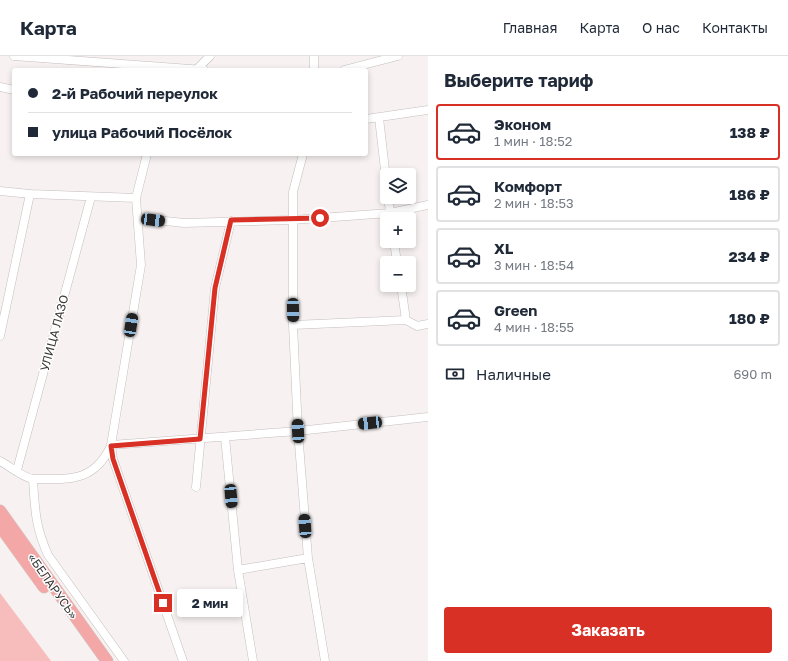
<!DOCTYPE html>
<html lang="ru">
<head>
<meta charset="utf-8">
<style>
	:root { --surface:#fff; --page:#f2f2f3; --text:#1f2937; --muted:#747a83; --line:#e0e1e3; --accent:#d93025 }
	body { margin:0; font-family:"Golos Text",sans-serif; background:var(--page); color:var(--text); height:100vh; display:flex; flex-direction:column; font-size:15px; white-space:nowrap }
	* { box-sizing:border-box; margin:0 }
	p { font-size:13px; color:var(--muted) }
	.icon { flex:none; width:22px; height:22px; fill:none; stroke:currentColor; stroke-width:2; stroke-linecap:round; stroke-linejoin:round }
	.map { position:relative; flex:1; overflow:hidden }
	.details { display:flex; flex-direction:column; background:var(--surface); width:360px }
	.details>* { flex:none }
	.banner { position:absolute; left:12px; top:12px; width:356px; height:88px; border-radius:4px; box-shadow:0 2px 6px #0003; display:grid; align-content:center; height:88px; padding:0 16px; background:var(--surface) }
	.controls { position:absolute; left:380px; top:112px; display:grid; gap:8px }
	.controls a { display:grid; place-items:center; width:36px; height:36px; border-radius:4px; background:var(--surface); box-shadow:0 2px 6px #0003; font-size:20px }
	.end { position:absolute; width:18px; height:18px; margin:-9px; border:5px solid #d93025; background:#fff; box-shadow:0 0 0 2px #fff }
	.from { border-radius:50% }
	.bubble { position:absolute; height:28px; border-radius:4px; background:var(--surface); box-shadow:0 2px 6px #0003; font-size:13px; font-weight:700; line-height:28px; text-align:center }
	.car { position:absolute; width:12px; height:24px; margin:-12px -6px; border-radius:5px; box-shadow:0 0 3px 1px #0007; background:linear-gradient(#222 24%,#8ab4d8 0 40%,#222 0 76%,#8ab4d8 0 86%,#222 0) }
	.banner b { display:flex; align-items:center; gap:14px; height:38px; font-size:15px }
	.banner b+b { border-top:1px solid var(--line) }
	.banner i { width:10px; height:10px; background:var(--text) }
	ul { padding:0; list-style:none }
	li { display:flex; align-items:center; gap:12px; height:56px; margin:0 8px 6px; padding:0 8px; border:2px solid var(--line); border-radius:4px }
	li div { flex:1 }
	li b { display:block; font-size:15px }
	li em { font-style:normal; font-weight:700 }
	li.selected { border-color:var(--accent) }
	li>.icon { width:36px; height:36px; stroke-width:1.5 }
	h2 { padding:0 16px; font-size:18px; line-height:48px }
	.pay { display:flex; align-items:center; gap:10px; height:44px; padding:0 16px; font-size:15px }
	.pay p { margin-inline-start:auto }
	.button { display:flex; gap:8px; margin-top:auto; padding:8px 16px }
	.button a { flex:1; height:46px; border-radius:4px; background:var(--accent); color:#fff; font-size:16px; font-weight:700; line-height:46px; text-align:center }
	header { display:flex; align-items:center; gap:24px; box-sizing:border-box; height:56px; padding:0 20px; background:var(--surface); border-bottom:1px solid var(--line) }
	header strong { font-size:19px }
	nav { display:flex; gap:22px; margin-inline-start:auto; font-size:14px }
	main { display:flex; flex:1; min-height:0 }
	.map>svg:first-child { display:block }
	.green { fill:#f7bcbc }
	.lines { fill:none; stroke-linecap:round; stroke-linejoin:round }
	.minor-casing { stroke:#c4bebe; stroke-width:9 }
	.highway-casing { stroke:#d0d0cf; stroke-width:13 }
	.minor { stroke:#fff; stroke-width:8 }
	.highway { stroke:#f3a7a7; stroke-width:12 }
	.route { stroke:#d93025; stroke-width:5 }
	.labels { text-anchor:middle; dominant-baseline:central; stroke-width:3; stroke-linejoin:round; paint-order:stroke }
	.street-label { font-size:12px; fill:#3c3a39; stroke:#fff }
</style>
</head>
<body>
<header>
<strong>Карта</strong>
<nav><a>Главная</a><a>Карта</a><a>О нас</a><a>Контакты</a></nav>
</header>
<main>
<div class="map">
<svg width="428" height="605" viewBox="0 0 428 605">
	<rect width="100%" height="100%" fill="#f7f2f1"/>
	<path class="green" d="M 0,537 L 51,605 L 0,605 Z"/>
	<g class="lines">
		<g class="minor-casing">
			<path id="minor" d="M 14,0 L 204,14
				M 198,12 L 210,0
				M 314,14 L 314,0
				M 344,14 L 398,0
				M 0,31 L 14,34
				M 379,62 L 387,131
				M 366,63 L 428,54
				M 147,98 L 136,142 L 141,209 L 111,389 L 113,403 L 183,605
				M 303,98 L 293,136 L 293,269 L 298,375 L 308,502 L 325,605
				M 0,135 L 30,138 L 136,142
				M 388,141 L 391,163
				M 138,162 L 184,167 L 292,164 L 390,157 L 428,149
				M 394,185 L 397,207
				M 401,229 L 406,264
				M 293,269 L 406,264 L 417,270 L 428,268
				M 0,280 L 30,138
				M 225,381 L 238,514 L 253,605
				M 111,389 L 298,375 L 428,361
				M 0,405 C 11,411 22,421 33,423 C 35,453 35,470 48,499 L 124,605
				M 17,414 L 91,141
				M 33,423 C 69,423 93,427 111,390
				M 196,431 L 215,232 L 231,165
				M 238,514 L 308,502"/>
		</g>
		<g class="highway-casing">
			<path id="highway" d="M 0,455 L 107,605
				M 0,470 L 44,531"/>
		</g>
		<use href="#minor" class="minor"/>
		<use href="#highway" class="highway"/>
	</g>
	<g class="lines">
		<path class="route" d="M 163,547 L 113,403 L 111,390 L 200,383 L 215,232 L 231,164 L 320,162"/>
	</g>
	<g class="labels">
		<g class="street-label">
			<text transform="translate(54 277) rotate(-75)">УЛИЦА ЛАЗО</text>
			<text transform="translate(53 530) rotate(55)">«БЕЛАРУСЬ»</text>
		</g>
	</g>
</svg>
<div class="controls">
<a><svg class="icon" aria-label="layers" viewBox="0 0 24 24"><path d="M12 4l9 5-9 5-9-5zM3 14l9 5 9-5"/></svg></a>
<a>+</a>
<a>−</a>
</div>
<i class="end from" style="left:320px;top:162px"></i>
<i class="end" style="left:163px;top:547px"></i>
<div class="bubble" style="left:177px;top:533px;width:66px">2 мин</div>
<i class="car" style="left:153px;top:164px;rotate:97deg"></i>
<i class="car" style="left:293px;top:254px;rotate:179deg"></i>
<i class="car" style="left:131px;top:269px;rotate:9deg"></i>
<i class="car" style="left:370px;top:367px;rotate:264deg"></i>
<i class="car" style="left:298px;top:375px;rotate:357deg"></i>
<i class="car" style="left:231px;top:440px;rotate:175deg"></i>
<i class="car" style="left:305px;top:470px;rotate:356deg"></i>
<div class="banner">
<b><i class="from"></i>2-й Рабочий переулок</b>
<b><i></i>улица Рабочий Посёлок</b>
</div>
</div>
<section class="details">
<h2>Выберите тариф</h2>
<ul>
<li class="selected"><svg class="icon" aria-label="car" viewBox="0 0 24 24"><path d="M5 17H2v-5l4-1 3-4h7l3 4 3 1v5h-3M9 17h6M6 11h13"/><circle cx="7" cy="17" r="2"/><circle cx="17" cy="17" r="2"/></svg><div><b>Эконом</b><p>1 мин · 18:52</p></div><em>138 ₽</em></li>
<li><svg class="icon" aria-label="car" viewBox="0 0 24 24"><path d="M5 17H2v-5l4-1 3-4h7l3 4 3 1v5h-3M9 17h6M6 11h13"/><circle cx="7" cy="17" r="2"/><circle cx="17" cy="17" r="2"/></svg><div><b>Комфорт</b><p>2 мин · 18:53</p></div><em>186 ₽</em></li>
<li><svg class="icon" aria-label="car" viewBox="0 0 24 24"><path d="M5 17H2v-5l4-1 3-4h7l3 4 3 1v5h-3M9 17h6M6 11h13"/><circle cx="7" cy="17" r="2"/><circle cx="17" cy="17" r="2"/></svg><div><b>XL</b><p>3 мин · 18:54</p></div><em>234 ₽</em></li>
<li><svg class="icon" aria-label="car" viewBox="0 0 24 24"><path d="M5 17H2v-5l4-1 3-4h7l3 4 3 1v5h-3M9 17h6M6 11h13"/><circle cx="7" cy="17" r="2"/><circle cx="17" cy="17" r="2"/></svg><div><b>Green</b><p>4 мин · 18:55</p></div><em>180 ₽</em></li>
</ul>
<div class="pay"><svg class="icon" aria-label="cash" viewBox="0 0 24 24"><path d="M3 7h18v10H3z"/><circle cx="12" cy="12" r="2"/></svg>Наличные<p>690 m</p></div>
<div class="button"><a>Заказать</a></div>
</section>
</main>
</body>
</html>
